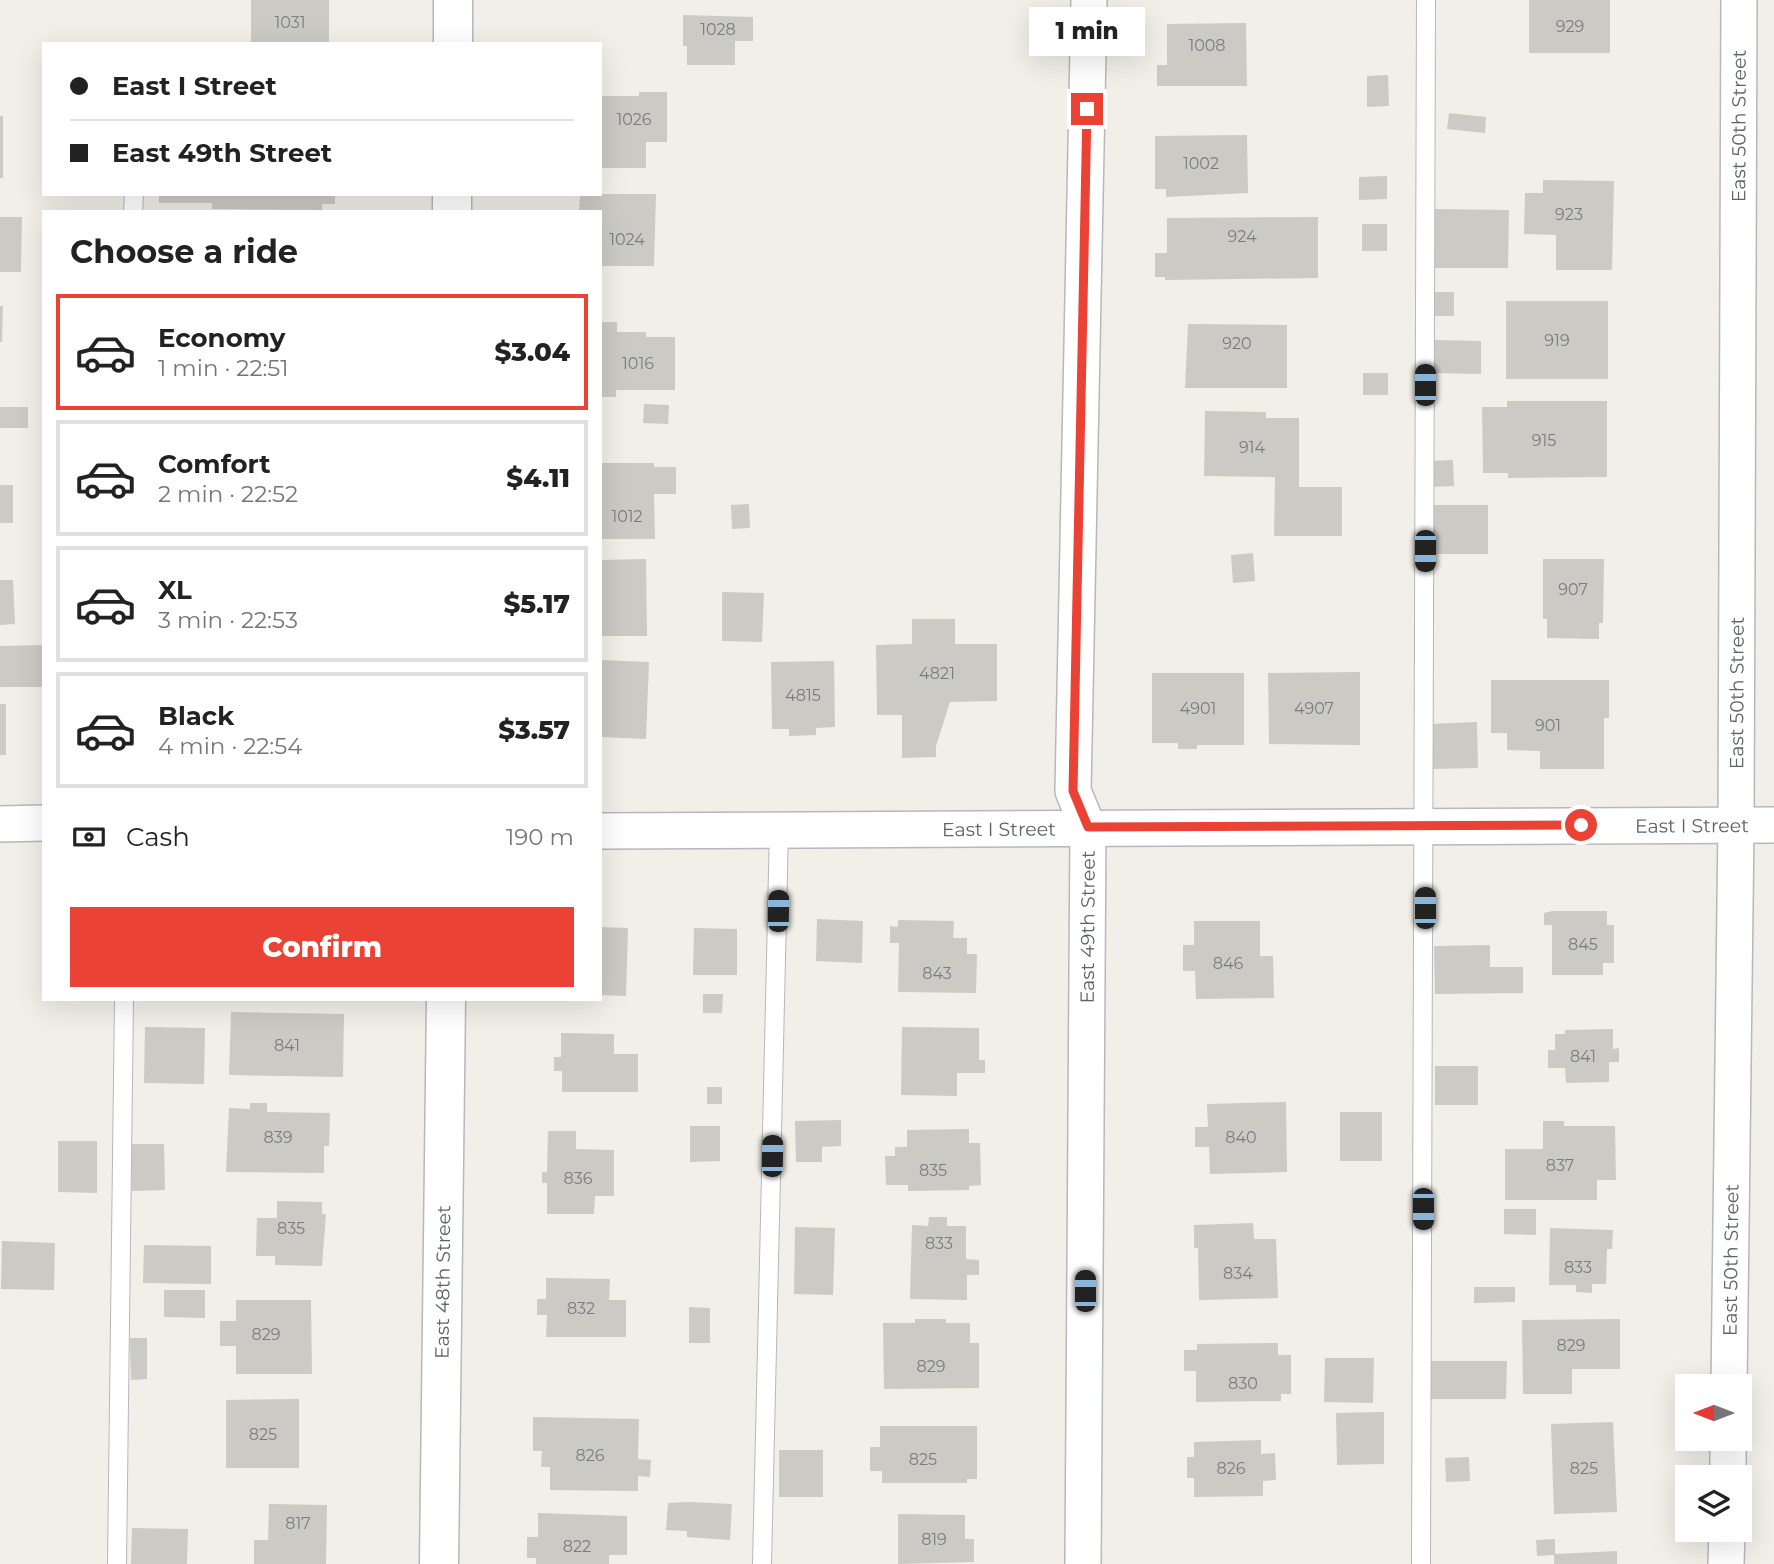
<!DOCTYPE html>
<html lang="en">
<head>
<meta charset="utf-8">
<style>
	:root { --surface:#fff; --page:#f2f2f2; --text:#222; --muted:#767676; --line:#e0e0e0; --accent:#ea4335 }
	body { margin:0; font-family:Montserrat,sans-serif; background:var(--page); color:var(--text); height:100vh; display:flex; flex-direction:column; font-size:26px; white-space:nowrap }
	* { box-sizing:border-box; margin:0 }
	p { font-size:23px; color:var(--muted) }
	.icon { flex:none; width:38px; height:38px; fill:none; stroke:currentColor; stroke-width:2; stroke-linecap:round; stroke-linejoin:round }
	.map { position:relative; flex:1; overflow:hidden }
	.drawer { position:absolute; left:42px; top:210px; width:560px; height:791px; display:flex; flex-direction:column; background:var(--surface); border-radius:0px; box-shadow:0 7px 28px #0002 }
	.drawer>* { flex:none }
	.top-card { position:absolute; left:42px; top:42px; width:560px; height:154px; border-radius:0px; box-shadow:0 7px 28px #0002; display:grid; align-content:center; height:154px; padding:0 28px; background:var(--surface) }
	.needle { width:46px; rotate:270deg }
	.buttons { position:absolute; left:1675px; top:1374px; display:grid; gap:14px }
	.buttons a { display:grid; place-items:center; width:77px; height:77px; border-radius:0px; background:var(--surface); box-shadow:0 7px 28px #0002; font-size:35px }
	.end { position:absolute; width:32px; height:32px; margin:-16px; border:9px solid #ea4335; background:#fff; box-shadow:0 0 0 4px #fff }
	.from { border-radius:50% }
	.bubble { position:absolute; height:49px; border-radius:0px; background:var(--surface); box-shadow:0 7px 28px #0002; font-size:23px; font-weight:800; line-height:49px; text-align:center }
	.car { position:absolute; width:21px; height:42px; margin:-21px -10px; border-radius:9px; box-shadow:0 0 5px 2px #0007; background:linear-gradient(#222 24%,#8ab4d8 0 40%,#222 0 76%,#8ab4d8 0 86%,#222 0) }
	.top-card b { display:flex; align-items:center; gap:24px; height:66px; font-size:26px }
	.top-card b+b { border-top:2px solid var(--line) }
	.top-card i { width:18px; height:18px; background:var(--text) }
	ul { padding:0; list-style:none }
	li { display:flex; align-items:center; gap:21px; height:116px; margin:0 14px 10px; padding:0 14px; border:4px solid var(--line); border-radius:0px }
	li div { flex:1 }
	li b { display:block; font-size:26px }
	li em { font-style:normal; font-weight:800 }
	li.active { border-color:var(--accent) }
	li>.icon { width:63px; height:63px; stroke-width:1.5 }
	h2 { padding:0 28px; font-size:32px; line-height:84px }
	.pay { display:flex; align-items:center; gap:18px; height:77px; padding:0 28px; font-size:26px }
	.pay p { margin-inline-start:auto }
	.primary-button { display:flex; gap:14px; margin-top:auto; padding:14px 28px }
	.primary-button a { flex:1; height:80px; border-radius:0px; background:var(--accent); color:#fff; font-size:28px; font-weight:800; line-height:80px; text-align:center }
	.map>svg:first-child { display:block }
	.building { fill:#cccac5 }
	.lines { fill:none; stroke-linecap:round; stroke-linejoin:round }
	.service-casing { stroke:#b5b8bc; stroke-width:20 }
	.minor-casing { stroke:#b5b8bc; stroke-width:38 }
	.tertiary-casing { stroke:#b5b8bc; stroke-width:41 }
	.service { stroke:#fff; stroke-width:18 }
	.minor { stroke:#fff; stroke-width:35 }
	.tertiary { stroke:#fff; stroke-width:38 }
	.route { stroke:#ea4335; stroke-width:9 }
	.labels { text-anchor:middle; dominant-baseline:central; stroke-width:7; stroke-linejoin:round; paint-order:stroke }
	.number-label { font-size:16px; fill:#7a7d7f }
	.street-label { font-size:19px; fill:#5f6368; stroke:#fff }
</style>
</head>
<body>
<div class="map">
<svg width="1774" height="1564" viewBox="0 0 1774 1564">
	<rect width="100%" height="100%" fill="#f1efe8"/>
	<path class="building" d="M 251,0 L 329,0 L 329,44 L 251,44 Z
		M 1529,0 L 1610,0 L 1610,53 L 1529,53 Z
		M 683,15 L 753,17 L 753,41 L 735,41 L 735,65 L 687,65 L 687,46 L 683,46 Z
		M 1246,23 L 1247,86 L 1157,86 L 1157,65 L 1167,65 L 1167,24 Z
		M 1388,75 L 1389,106 L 1367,107 L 1367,76 Z
		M 639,92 L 667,92 L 667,142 L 646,142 L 646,168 L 600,168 L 600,96 L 639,96 Z
		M 1449,113 L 1486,117 L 1485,133 L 1447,129 Z
		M 0,116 L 3,116 L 3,178 L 0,178 Z
		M 1247,135 L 1248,193 L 1166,197 L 1166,189 L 1155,189 L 1155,136 Z
		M 1387,176 L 1387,199 L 1359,200 L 1359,177 Z
		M 1543,180 L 1614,181 L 1612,270 L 1556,270 L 1556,235 L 1524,234 L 1525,193 L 1543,193 Z
		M 159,194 L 335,194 L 335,204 L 322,204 L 322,210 L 212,209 L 212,203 L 159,203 Z
		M 580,194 L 656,194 L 654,266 L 600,266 L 600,212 L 579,212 Z
		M 1435,209 L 1509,210 L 1508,268 L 1435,268 Z
		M 0,217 L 22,217 L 21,272 L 0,272 Z
		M 1318,217 L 1318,278 L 1165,280 L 1165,277 L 1155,277 L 1155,253 L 1167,253 L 1167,218 Z
		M 1362,224 L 1387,224 L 1387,251 L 1362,251 Z
		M 1432,292 L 1454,292 L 1454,316 L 1433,316 Z
		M 1506,301 L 1608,301 L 1608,379 L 1506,379 Z
		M 0,306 L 3,306 L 2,342 L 0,342 Z
		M 600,322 L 617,322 L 617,332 L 646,332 L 646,337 L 675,337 L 675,390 L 616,390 L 616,397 L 600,397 Z
		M 1188,324 L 1287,325 L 1287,388 L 1185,388 Z
		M 1432,340 L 1481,341 L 1481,374 L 1431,373 Z
		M 1363,373 L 1388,373 L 1388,395 L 1363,395 Z
		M 1507,401 L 1607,401 L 1607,477 L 1508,478 L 1508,473 L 1483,473 L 1482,407 L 1507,407 Z
		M 644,404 L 669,405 L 668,424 L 643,423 Z
		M 0,407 L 28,407 L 28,428 L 0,428 Z
		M 1205,411 L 1266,412 L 1266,418 L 1299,418 L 1299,487 L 1342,487 L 1342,536 L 1274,536 L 1275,477 L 1204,476 Z
		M 1453,460 L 1454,486 L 1430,487 L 1429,461 Z
		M 600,463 L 654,463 L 654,467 L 676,467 L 676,494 L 654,494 L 655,539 L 600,539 Z
		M 0,485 L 13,485 L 13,523 L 0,523 Z
		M 749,504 L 750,528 L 732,529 L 731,505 Z
		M 1432,505 L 1488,505 L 1488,554 L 1432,554 Z
		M 1253,553 L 1255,581 L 1233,583 L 1231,555 Z
		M 646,559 L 647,636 L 600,636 L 600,560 Z
		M 1543,559 L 1604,559 L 1603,623 L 1599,623 L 1599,639 L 1547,638 L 1547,619 L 1543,619 Z
		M 0,580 L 13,580 L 15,624 L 0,625 Z
		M 722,592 L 764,593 L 762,642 L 722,641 Z
		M 912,619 L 955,619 L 955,644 L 997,644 L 997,701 L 950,702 L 936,746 L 936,757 L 902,758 L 902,715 L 877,715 L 876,645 L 912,644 Z
		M 44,645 L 44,687 L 0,687 L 0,646 Z
		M 600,660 L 649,662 L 646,739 L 600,737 Z
		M 834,661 L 835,727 L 816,728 L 816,735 L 789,736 L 789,729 L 772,729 L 771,662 Z
		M 1360,672 L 1360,745 L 1269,744 L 1268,673 Z
		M 1152,673 L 1244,673 L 1244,745 L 1197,745 L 1197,749 L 1178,749 L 1178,743 L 1152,743 Z
		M 1491,680 L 1609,680 L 1609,718 L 1604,718 L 1604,769 L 1540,769 L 1540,751 L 1507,750 L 1507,733 L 1491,733 Z
		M 0,704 L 6,704 L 6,755 L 0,755 Z
		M 1477,722 L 1478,768 L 1431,769 L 1430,724 Z
		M 1552,911 L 1607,911 L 1607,925 L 1614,925 L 1614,963 L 1603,963 L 1603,975 L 1552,975 L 1552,925 L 1544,925 L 1544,913 Z
		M 817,919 L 863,921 L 862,963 L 816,961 Z
		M 898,920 L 954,921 L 953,938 L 967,938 L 967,954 L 977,954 L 976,993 L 898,992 L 899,943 L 890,943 L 890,926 L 898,927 Z
		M 1194,921 L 1260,921 L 1260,956 L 1273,956 L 1274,998 L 1196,999 L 1195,971 L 1183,971 L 1183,945 L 1194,945 Z
		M 600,927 L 628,928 L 626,996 L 600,995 Z
		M 694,928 L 737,929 L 737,975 L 693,975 Z
		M 1490,945 L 1490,967 L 1523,967 L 1523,993 L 1435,994 L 1434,946 Z
		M 703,994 L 723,994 L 722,1013 L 703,1013 Z
		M 231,1012 L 344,1014 L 343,1077 L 229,1075 Z
		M 145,1027 L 205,1028 L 204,1084 L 144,1083 Z
		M 902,1027 L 979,1028 L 979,1060 L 985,1060 L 985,1073 L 957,1073 L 957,1096 L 901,1095 Z
		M 1613,1029 L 1613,1049 L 1619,1048 L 1619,1062 L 1609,1062 L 1609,1082 L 1566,1083 L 1565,1068 L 1548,1068 L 1548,1050 L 1555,1050 L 1555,1034 L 1565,1034 L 1565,1030 Z
		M 561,1033 L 614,1034 L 614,1054 L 638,1054 L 638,1092 L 562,1092 L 562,1071 L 554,1071 L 554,1057 L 561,1057 Z
		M 1435,1066 L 1478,1066 L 1478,1105 L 1435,1105 Z
		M 707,1087 L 722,1087 L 722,1104 L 707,1104 Z
		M 1286,1102 L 1287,1172 L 1210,1174 L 1209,1147 L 1195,1147 L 1195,1127 L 1208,1127 L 1207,1104 Z
		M 250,1103 L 267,1103 L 267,1112 L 330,1113 L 329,1146 L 324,1146 L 324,1173 L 226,1172 L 229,1108 L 250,1109 Z
		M 1340,1112 L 1382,1112 L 1382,1161 L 1340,1161 Z
		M 841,1120 L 841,1146 L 822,1147 L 822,1162 L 796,1162 L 795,1121 Z
		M 1543,1121 L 1564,1121 L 1564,1126 L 1615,1126 L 1616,1180 L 1597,1180 L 1597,1200 L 1505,1200 L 1505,1149 L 1543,1149 Z
		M 690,1126 L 720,1126 L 720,1161 L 690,1162 Z
		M 969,1129 L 969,1143 L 980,1143 L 981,1185 L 969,1186 L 969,1190 L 908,1191 L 908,1185 L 886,1185 L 885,1156 L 895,1156 L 895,1147 L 907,1147 L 907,1130 Z
		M 548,1131 L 576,1131 L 576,1149 L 614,1150 L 614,1196 L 595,1196 L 594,1214 L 547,1214 L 547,1183 L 542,1183 L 542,1172 L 547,1172 Z
		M 58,1141 L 97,1141 L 97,1193 L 58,1192 Z
		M 131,1144 L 164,1144 L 165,1190 L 132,1191 Z
		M 277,1201 L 322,1202 L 322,1214 L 326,1214 L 322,1266 L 275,1265 L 275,1256 L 256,1256 L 257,1218 L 277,1218 Z
		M 1504,1209 L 1536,1209 L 1536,1235 L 1504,1234 Z
		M 929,1217 L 947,1217 L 947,1226 L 966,1226 L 966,1259 L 979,1260 L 979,1275 L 967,1275 L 967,1300 L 910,1299 L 912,1225 L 928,1226 Z
		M 1253,1223 L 1254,1239 L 1276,1239 L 1278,1298 L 1199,1300 L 1198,1248 L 1194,1248 L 1194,1225 Z
		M 795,1227 L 835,1228 L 833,1295 L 794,1294 Z
		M 1550,1228 L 1613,1230 L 1612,1249 L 1607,1249 L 1606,1284 L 1592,1284 L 1592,1293 L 1576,1292 L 1576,1285 L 1549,1285 Z
		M 2,1241 L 55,1243 L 54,1290 L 1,1289 Z
		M 144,1245 L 211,1246 L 211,1284 L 143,1283 Z
		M 546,1278 L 610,1279 L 609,1300 L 626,1300 L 626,1337 L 546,1337 L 547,1315 L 537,1315 L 537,1299 L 546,1299 Z
		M 1474,1287 L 1515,1287 L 1515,1302 L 1474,1303 Z
		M 164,1290 L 205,1290 L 205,1318 L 164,1317 Z
		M 236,1300 L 311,1300 L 312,1374 L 236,1374 L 236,1346 L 220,1346 L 220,1321 L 236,1321 Z
		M 689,1307 L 710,1308 L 710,1343 L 689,1343 Z
		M 915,1319 L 946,1319 L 946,1323 L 970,1323 L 970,1343 L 979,1343 L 979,1388 L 884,1389 L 883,1323 L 915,1323 Z
		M 1620,1319 L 1620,1369 L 1572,1369 L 1572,1394 L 1523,1394 L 1522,1320 Z
		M 130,1338 L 147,1338 L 147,1379 L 131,1380 Z
		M 1278,1343 L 1278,1355 L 1291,1355 L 1291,1394 L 1281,1394 L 1281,1401 L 1196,1402 L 1196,1371 L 1184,1371 L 1184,1350 L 1197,1350 L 1197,1344 Z
		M 1325,1358 L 1374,1358 L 1373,1403 L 1324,1402 Z
		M 1429,1361 L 1507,1361 L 1506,1399 L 1428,1399 Z
		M 299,1399 L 299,1468 L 226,1468 L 226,1400 Z
		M 1384,1412 L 1384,1464 L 1337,1465 L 1336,1413 Z
		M 533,1417 L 639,1419 L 638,1459 L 651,1460 L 650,1477 L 638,1476 L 638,1491 L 550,1490 L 550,1467 L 541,1467 L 542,1451 L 533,1451 Z
		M 1613,1422 L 1617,1512 L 1554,1514 L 1551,1424 Z
		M 880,1426 L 977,1426 L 977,1479 L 967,1479 L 967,1483 L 882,1483 L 882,1471 L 870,1471 L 870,1447 L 880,1447 Z
		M 1261,1440 L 1261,1454 L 1275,1453 L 1276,1480 L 1263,1481 L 1263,1496 L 1194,1497 L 1194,1478 L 1187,1478 L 1187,1457 L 1194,1457 L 1194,1442 Z
		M 779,1450 L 823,1450 L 823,1497 L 779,1497 Z
		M 1469,1457 L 1470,1481 L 1446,1482 L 1445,1458 Z
		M 688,1502 L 732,1504 L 730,1540 L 687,1537 L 687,1531 L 666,1530 L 668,1503 Z
		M 269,1504 L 327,1505 L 326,1564 L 254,1564 L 254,1540 L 268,1540 Z
		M 538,1513 L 627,1516 L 627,1555 L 609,1555 L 609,1564 L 536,1564 L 536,1558 L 527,1558 L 527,1537 L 538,1537 Z
		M 898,1514 L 965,1515 L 965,1539 L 974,1539 L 974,1562 L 898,1564 Z
		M 132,1528 L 188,1529 L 187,1564 L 131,1564 Z
		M 1555,1539 L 1555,1554 L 1617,1551 L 1617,1564 L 1554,1564 L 1554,1555 L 1537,1556 L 1536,1540 Z"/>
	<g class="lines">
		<g class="service-casing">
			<path id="service" d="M 133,212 L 134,194
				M 117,1564 L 124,999
				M 762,1564 L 779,829
				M 1421,1564 L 1426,0"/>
		</g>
		<g class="minor-casing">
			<g id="minor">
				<path d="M 0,824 L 44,823"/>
				<path id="s1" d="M 600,831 L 1774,825"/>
				<path id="s2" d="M 1729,1386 L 1736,825 L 1739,0"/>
				<path d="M 1728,1477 L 1728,1438"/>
				<path id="s3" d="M 1083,1564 L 1088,827 L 1073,791 L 1089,0"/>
				<path d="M 1726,1564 L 1727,1530"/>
			</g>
		</g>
		<g class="tertiary-casing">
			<g id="tertiary">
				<path d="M 453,44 L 453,0"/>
				<path d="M 452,212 L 452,194"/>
				<path id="s4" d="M 439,1564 L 446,999"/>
			</g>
		</g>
		<use href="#service" class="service"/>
		<use href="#minor" class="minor"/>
		<use href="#tertiary" class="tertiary"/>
	</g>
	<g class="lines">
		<path class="route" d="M 1087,109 L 1073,791 L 1088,827 L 1581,825"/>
	</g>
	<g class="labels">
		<g class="number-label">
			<text x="290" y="22">1031</text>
			<text x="1570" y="26">929</text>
			<text x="718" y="29">1028</text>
			<text x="1207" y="45">1008</text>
			<text x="634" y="119">1026</text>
			<text x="1201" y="163">1002</text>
			<text x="1569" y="214">923</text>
			<text x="1242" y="236">924</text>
			<text x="627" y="239">1024</text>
			<text x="1557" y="340">919</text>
			<text x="1237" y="343">920</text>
			<text x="638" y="363">1016</text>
			<text x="1544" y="440">915</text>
			<text x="1252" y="447">914</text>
			<text x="627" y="516">1012</text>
			<text x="1573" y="589">907</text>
			<text x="937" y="673">4821</text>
			<text x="803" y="695">4815</text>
			<text x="1198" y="708">4901</text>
			<text x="1314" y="708">4907</text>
			<text x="1548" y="725">901</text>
			<text x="1583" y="944">845</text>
			<text x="1228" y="963">846</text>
			<text x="937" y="973">843</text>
			<text x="287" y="1045">841</text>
			<text x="1583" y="1056">841</text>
			<text x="278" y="1137">839</text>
			<text x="1241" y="1137">840</text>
			<text x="1560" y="1165">837</text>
			<text x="933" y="1170">835</text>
			<text x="578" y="1178">836</text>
			<text x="291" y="1228">835</text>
			<text x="939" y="1243">833</text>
			<text x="1578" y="1267">833</text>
			<text x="1238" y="1273">834</text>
			<text x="581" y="1308">832</text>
			<text x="266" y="1334">829</text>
			<text x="1571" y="1345">829</text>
			<text x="931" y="1366">829</text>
			<text x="1243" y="1383">830</text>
			<text x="263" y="1434">825</text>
			<text x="590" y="1455">826</text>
			<text x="923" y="1459">825</text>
			<text x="1231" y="1468">826</text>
			<text x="1584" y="1468">825</text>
			<text x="298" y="1523">817</text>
			<text x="934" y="1539">819</text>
			<text x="577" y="1546">822</text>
		</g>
		<g class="street-label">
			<text stroke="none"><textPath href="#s2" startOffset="1260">East 50th Street</textPath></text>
			<text stroke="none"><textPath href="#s2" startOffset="693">East 50th Street</textPath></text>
			<text stroke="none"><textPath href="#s1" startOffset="1092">East I Street</textPath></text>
			<text stroke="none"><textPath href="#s1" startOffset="399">East I Street</textPath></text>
			<text stroke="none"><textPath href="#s3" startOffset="637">East 49th Street</textPath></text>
			<text stroke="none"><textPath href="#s2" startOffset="126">East 50th Street</textPath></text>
			<text stroke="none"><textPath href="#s4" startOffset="282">East 48th Street</textPath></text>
		</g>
	</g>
</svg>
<div class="buttons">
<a><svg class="needle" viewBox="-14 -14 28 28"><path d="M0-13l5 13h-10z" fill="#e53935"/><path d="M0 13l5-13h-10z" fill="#767676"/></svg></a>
<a><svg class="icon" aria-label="layers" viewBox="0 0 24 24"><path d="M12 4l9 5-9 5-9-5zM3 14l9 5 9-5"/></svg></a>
</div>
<i class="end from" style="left:1581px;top:825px"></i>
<i class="end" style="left:1087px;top:109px"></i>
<div class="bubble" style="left:1029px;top:7px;width:116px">1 min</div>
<i class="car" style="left:1425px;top:385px;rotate:0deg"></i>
<i class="car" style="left:1425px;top:551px;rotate:180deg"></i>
<i class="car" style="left:1425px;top:908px;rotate:0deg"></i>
<i class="car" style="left:778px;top:911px;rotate:1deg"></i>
<i class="car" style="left:772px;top:1156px;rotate:1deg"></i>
<i class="car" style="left:1423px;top:1209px;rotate:180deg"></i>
<i class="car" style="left:1085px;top:1291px;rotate:0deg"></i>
<div class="top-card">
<b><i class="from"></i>East I Street</b>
<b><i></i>East 49th Street</b>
</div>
<section class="drawer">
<h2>Choose a ride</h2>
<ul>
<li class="active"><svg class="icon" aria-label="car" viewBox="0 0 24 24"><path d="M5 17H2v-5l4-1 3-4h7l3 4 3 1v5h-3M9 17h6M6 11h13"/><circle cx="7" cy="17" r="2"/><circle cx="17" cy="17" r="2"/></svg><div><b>Economy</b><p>1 min · 22:51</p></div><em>$3.04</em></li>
<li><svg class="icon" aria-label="car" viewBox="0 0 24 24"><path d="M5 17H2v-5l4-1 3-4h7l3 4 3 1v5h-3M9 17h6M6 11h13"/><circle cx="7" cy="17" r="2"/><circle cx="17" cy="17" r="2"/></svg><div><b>Comfort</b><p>2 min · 22:52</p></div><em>$4.11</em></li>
<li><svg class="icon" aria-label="car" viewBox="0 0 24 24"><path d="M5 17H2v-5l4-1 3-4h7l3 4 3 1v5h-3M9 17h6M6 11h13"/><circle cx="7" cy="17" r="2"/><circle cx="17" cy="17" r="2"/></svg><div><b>XL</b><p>3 min · 22:53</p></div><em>$5.17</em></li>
<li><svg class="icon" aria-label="car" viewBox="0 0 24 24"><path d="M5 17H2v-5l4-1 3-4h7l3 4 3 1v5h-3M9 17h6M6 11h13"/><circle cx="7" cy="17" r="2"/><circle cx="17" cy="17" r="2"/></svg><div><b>Black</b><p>4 min · 22:54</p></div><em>$3.57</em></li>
</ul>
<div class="pay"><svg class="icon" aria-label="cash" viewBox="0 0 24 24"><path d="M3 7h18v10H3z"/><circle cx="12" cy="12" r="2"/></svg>Cash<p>190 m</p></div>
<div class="primary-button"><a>Confirm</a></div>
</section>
</div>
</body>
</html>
